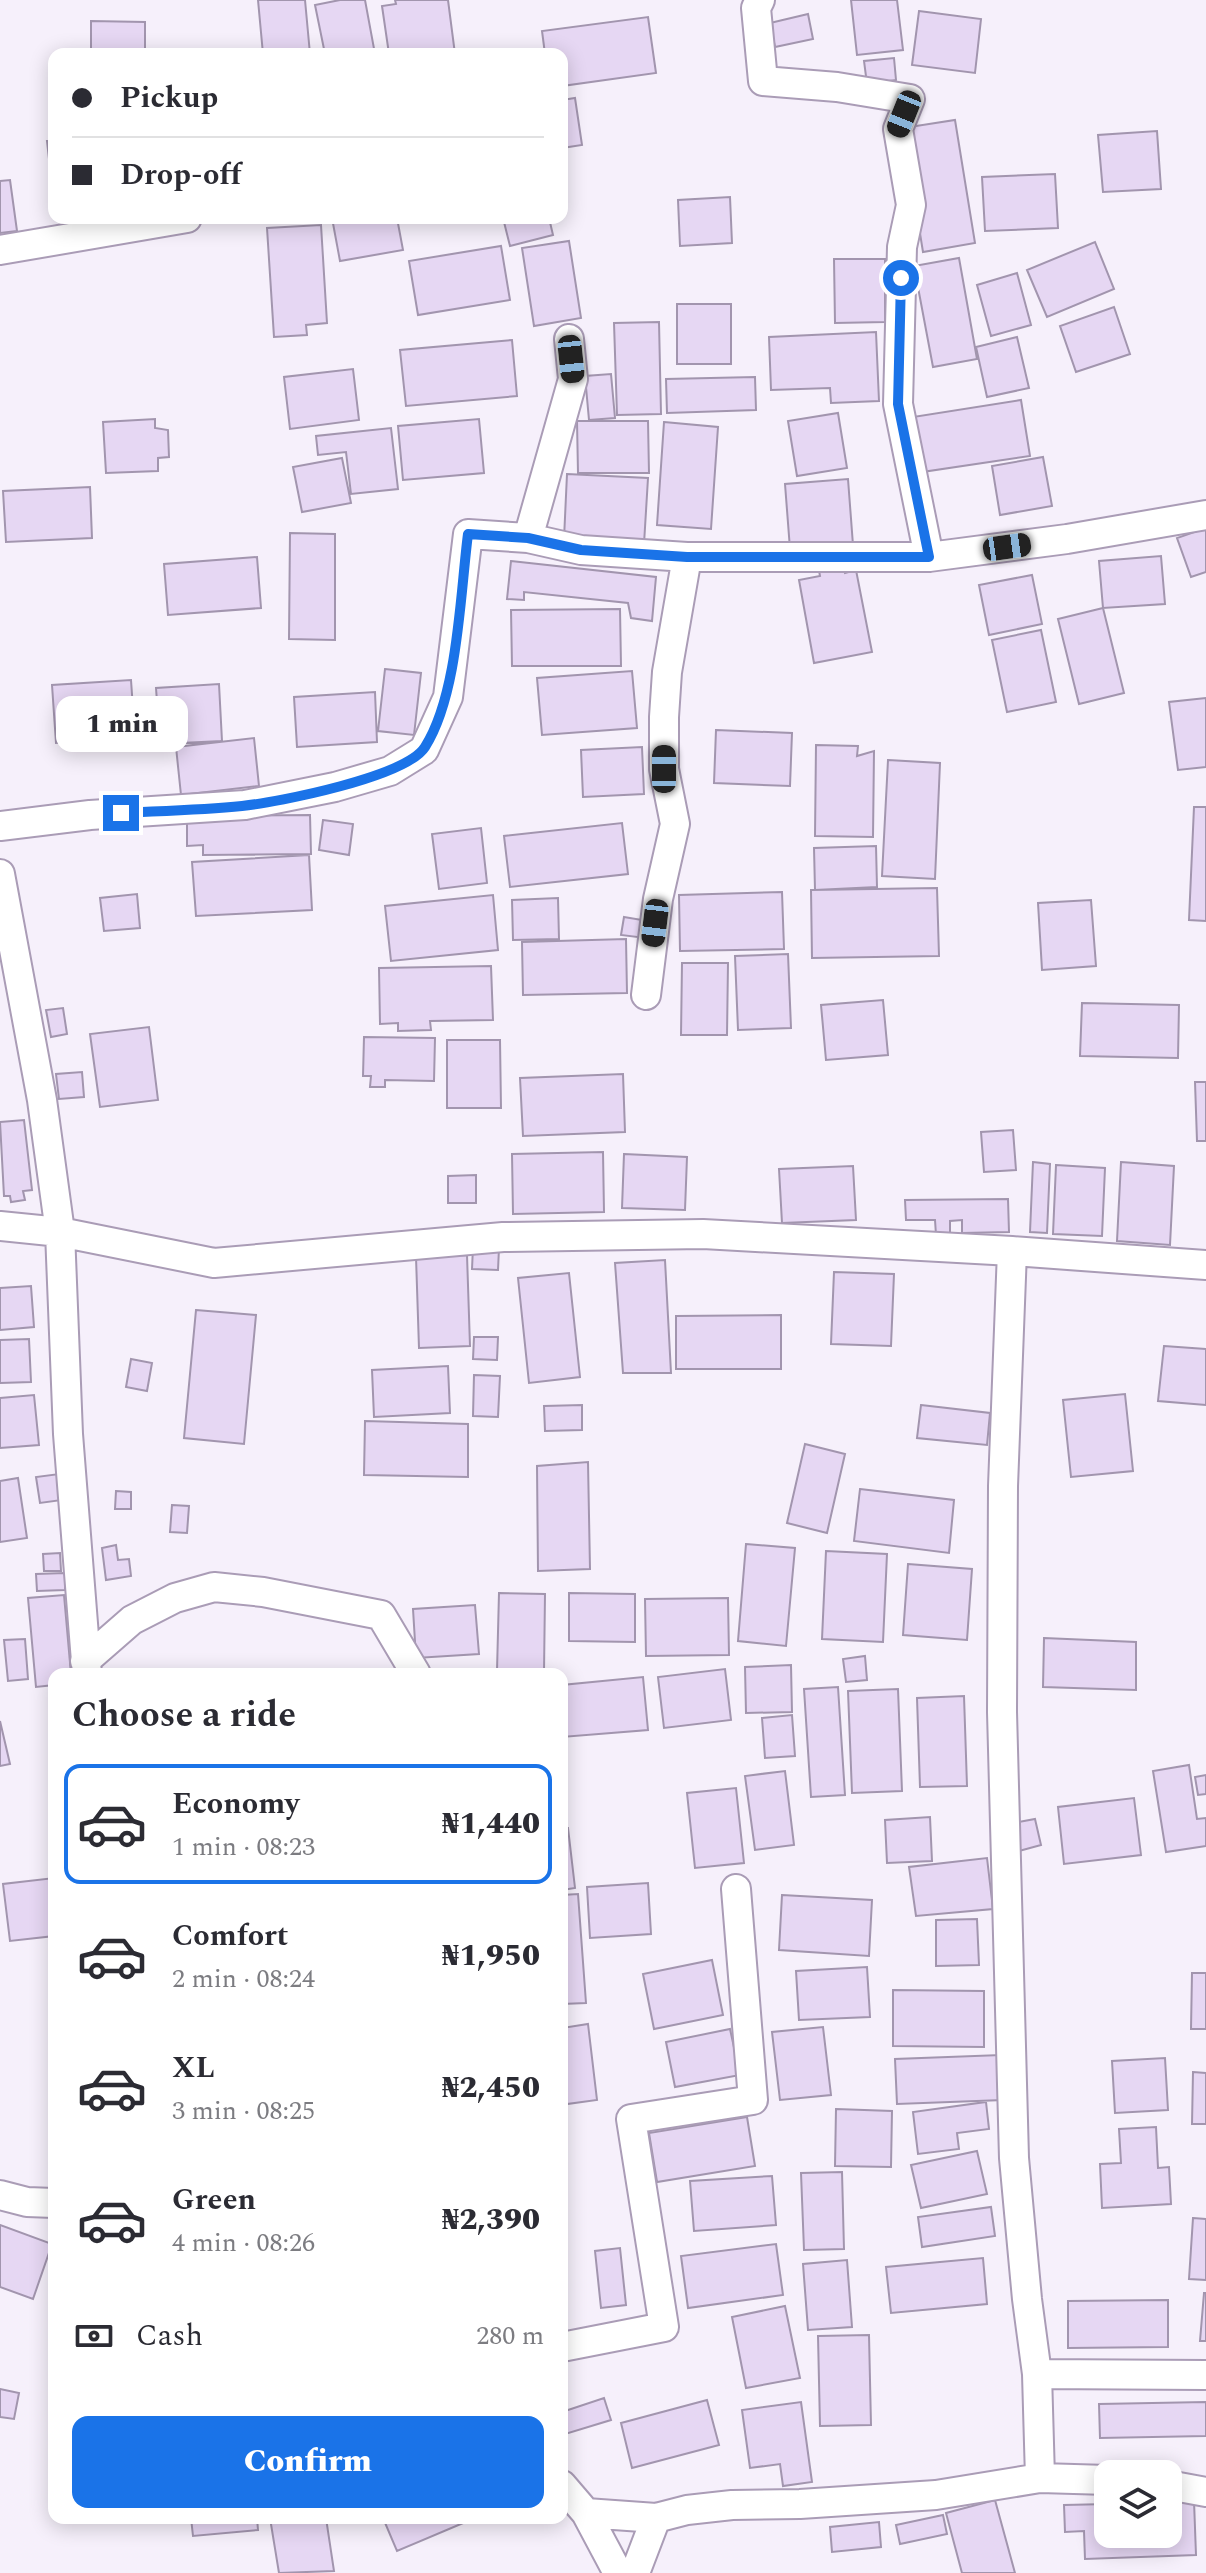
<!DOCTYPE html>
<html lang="en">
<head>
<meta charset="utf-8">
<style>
	:root { --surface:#fff; --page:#f2f2f3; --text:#2b2b33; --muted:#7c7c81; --line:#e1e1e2; --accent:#1a73e8 }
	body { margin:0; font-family:Spectral,serif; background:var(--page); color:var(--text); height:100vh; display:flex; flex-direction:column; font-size:30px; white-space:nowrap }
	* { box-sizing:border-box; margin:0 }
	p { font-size:26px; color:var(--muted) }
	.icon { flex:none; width:44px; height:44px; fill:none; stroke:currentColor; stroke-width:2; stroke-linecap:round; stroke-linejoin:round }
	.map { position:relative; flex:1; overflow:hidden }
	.panel { position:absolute; left:48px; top:1668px; width:520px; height:856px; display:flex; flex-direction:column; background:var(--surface); border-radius:16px; box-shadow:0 4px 20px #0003 }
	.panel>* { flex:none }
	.top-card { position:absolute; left:48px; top:48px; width:520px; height:176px; border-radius:16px; box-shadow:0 4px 20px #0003; display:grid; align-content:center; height:176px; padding:0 24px; background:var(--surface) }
	.tools { position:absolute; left:1094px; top:2460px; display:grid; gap:16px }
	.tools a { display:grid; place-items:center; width:88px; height:88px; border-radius:16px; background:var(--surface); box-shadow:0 4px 20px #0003; font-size:40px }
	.end { position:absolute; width:36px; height:36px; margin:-18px; border:10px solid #1a73e8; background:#fff; box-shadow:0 0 0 4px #fff }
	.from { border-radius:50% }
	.bubble { position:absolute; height:56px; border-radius:16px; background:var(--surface); box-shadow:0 4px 20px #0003; font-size:26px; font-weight:800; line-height:56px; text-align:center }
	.car { position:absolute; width:24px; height:48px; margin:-24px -12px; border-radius:10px; box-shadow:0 0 6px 2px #0007; background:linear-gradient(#222 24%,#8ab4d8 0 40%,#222 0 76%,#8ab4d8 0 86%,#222 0) }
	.top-card b { display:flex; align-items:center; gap:28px; height:76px; font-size:30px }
	.top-card b+b { border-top:2px solid var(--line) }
	.top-card i { width:20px; height:20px; background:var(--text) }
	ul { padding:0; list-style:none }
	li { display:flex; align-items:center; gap:24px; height:120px; margin:0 16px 12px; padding:0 8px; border:4px solid transparent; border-radius:16px }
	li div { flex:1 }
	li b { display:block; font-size:30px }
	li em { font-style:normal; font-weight:800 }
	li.active { border-color:var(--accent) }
	li>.icon { width:72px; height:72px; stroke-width:1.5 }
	h2 { padding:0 24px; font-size:36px; line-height:96px }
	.pay { display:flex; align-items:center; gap:20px; height:88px; padding:0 24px; font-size:30px }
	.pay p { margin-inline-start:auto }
	.button { display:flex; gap:16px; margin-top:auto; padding:16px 24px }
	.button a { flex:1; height:92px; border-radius:16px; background:var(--accent); color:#fff; font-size:32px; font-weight:800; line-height:92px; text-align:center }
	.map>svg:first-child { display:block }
	.building { fill:#e6d7f3; stroke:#a295ae; stroke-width:2 }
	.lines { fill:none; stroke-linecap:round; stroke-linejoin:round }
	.minor-casing { stroke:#aa9cb6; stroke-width:32 }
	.minor { stroke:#fff; stroke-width:28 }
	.route { stroke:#1a73e8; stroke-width:10 }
</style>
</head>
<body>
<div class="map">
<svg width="1206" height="2573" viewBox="0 0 1206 2573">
	<rect width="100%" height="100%" fill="#f6f0fb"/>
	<path class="building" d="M 258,0 L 305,0 L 310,54 L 263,54 Z
		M 340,0 L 365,0 L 375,54 L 325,54 L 315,5 Z
		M 395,0 L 448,0 L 455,54 L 389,54 L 382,6 L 396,4 Z
		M 851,0 L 897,0 L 903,50 L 857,55 Z
		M 919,11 L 981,19 L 975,73 L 912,65 Z
		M 808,14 L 813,39 L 775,47 L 770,23 Z
		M 648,17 L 656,73 L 562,86 L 562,54 L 545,54 L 542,31 Z
		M 91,21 L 145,22 L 145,54 L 91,54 Z
		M 894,58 L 896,80 L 867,84 L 864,61 Z
		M 575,98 L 582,145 L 562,148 L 562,100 Z
		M 955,120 L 975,243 L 923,252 L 903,128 Z
		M 1157,131 L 1161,189 L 1103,192 L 1098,135 Z
		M 47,141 L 54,141 L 54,204 Z
		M 1055,174 L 1058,228 L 985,231 L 982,177 Z
		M 10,180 L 17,231 L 0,233 L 0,181 Z
		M 730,197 L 732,243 L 680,246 L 678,200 Z
		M 332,218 L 397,218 L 403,250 L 340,261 Z
		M 503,218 L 549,218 L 553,235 L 510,246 Z
		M 321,225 L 327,323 L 306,325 L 307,335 L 274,337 L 267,228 Z
		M 569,241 L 581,318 L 534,326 L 522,248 Z
		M 1095,242 L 1114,289 L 1047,317 L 1027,270 Z
		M 501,246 L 510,300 L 418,315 L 409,261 Z
		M 959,258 L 977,359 L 933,367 L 914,266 Z
		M 834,259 L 885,259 L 885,322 L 835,323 Z
		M 1017,273 L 1031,325 L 991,336 L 977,285 Z
		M 677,304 L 731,304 L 731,364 L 677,364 Z
		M 1114,307 L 1130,354 L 1076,372 L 1060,326 Z
		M 659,322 L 661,414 L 617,415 L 614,323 Z
		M 876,332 L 879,401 L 831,403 L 830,388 L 771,390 L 769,337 Z
		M 1017,337 L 1029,388 L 987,397 L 976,347 Z
		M 512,340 L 517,396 L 406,406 L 400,350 Z
		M 353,369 L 359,420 L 290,429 L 284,377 Z
		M 611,374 L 615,418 L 589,420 L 585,376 Z
		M 755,377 L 756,410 L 667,413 L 666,379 Z
		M 1021,400 L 1030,456 L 922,472 L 913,417 Z
		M 838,413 L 847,468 L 797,476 L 788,421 Z
		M 155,419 L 155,428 L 168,430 L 169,457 L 158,458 L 158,471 L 106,473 L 103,422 Z
		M 479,419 L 484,473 L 403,480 L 398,426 Z
		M 577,421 L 648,421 L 649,473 L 578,473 Z
		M 664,422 L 718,427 L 711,529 L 657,525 Z
		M 391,428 L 398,489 L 351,494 L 346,452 L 318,455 L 316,436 Z
		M 1043,457 L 1052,506 L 1000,515 L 992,466 Z
		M 342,458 L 351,503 L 302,512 L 293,467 Z
		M 567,474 L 648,478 L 644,544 L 564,539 Z
		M 848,479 L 853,545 L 790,549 L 785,484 Z
		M 90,487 L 92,538 L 6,542 L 3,491 Z
		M 1206,528 L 1206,572 L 1191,577 L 1177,538 Z
		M 290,533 L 335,534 L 335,640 L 289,639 Z
		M 1161,556 L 1165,604 L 1103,608 L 1099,561 Z
		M 257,557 L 261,608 L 168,615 L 164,564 Z
		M 843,560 L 845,573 L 856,570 L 872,652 L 814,663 L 799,580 L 820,576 L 818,565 Z
		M 511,561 L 656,577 L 652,621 L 631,618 L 628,603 L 524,592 L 524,600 L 507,599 Z
		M 1032,575 L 1042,624 L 989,635 L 979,585 Z
		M 1103,608 L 1124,693 L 1079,704 L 1058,619 Z
		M 620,609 L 621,666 L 512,666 L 511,610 Z
		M 1041,630 L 1056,702 L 1007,712 L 992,640 Z
		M 385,669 L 421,673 L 414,735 L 378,731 Z
		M 632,671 L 637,728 L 542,735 L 537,678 Z
		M 131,680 L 135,738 L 56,743 L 52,685 Z
		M 219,684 L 222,741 L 160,744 L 156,688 Z
		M 375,692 L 377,742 L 297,747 L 294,697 Z
		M 1206,698 L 1206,767 L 1178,770 L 1169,702 Z
		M 716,730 L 792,733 L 790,786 L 714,783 Z
		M 254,738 L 259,786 L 181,795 L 176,747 Z
		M 816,745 L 858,746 L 857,756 L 874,751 L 873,837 L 815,836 Z
		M 642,747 L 644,794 L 583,797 L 581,750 Z
		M 888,760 L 940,763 L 935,879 L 882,876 Z
		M 1194,807 L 1206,807 L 1206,921 L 1189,920 Z
		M 310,815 L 311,854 L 203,855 L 203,845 L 187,846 L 187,820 L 203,816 Z
		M 323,820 L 353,824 L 349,855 L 319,850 Z
		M 622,823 L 628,874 L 510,887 L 504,836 Z
		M 481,828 L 487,883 L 439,889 L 432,834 Z
		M 876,846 L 877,887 L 815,890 L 814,848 Z
		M 309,855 L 312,910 L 196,916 L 192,862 Z
		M 937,888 L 939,956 L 812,958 L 811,890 Z
		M 782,892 L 784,949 L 680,951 L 679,895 Z
		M 137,894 L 140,928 L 104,931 L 100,898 Z
		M 493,895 L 498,950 L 391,961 L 385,906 Z
		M 558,898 L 559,939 L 513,940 L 512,900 Z
		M 1091,900 L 1096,966 L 1042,970 L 1038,903 Z
		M 624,917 L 648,921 L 645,938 L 621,935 Z
		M 626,939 L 627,993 L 523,995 L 522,942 Z
		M 788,954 L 791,1028 L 738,1030 L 735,956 Z
		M 682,963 L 728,963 L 727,1035 L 681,1035 Z
		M 491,966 L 493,1020 L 430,1021 L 431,1030 L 398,1031 L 398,1023 L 380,1024 L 379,968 Z
		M 883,1000 L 888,1055 L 826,1060 L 821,1005 Z
		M 1082,1003 L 1179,1005 L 1178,1058 L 1080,1056 Z
		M 63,1008 L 67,1034 L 51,1037 L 46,1010 Z
		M 149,1027 L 158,1100 L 100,1107 L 90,1034 Z
		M 364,1037 L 435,1038 L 434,1081 L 385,1080 L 385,1087 L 370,1087 L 371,1076 L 363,1076 Z
		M 447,1040 L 500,1040 L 501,1108 L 447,1108 Z
		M 82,1072 L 84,1097 L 59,1099 L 56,1074 Z
		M 623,1074 L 625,1132 L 523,1136 L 520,1078 Z
		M 1195,1082 L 1206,1082 L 1206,1141 L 1197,1141 Z
		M 24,1120 L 32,1190 L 23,1191 L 25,1200 L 11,1202 L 10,1196 L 4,1196 L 0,1122 Z
		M 1013,1130 L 1016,1170 L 984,1172 L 981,1132 Z
		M 603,1152 L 604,1212 L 513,1214 L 512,1154 Z
		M 624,1154 L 687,1157 L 685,1210 L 622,1208 Z
		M 1033,1162 L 1050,1164 L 1047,1233 L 1030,1232 Z
		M 1121,1162 L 1174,1166 L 1170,1245 L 1117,1241 Z
		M 1056,1165 L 1105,1168 L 1102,1236 L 1053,1234 Z
		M 853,1166 L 856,1220 L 782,1223 L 779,1169 Z
		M 476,1175 L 476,1203 L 448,1203 L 448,1176 Z
		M 1008,1199 L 1009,1232 L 962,1233 L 962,1220 L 950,1221 L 950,1235 L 936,1235 L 935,1220 L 906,1220 L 905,1200 Z
		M 473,1247 L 499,1248 L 498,1270 L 472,1269 Z
		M 467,1255 L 470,1346 L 419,1348 L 416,1257 Z
		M 665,1260 L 671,1373 L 623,1373 L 615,1263 Z
		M 834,1272 L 894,1274 L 891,1346 L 831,1344 Z
		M 569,1273 L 580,1377 L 529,1383 L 518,1278 Z
		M 31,1286 L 34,1327 L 0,1330 L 0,1288 Z
		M 196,1310 L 256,1315 L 244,1444 L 184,1438 Z
		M 781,1315 L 781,1369 L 676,1369 L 676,1316 Z
		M 474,1337 L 498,1337 L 497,1360 L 473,1359 Z
		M 29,1339 L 31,1382 L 0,1383 L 0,1340 Z
		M 1164,1346 L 1206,1349 L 1206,1405 L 1158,1401 Z
		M 131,1359 L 152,1363 L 147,1391 L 126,1387 Z
		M 448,1366 L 450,1413 L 374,1417 L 372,1370 Z
		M 474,1375 L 500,1376 L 498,1417 L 473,1416 Z
		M 1125,1394 L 1133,1471 L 1071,1477 L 1063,1400 Z
		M 34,1395 L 39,1445 L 0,1448 L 0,1398 Z
		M 582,1405 L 582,1430 L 545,1431 L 544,1406 Z
		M 921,1405 L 990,1413 L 987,1445 L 917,1438 Z
		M 365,1421 L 468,1424 L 468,1477 L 364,1475 Z
		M 805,1444 L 845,1454 L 827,1533 L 787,1523 Z
		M 588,1462 L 590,1569 L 538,1571 L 537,1466 Z
		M 59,1474 L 62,1500 L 40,1503 L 36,1477 Z
		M 18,1478 L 27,1538 L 0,1542 L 0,1481 Z
		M 860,1489 L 954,1500 L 949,1553 L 854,1541 Z
		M 116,1491 L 131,1492 L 131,1509 L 115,1509 Z
		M 172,1505 L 189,1506 L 187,1533 L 170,1532 Z
		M 746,1544 L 795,1548 L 786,1646 L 738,1641 Z
		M 116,1545 L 118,1560 L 129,1559 L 131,1576 L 106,1580 L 102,1548 Z
		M 826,1551 L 887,1554 L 883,1642 L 822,1639 Z
		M 60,1553 L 61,1571 L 44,1571 L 43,1554 Z
		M 908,1564 L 972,1569 L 967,1640 L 903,1635 Z
		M 65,1573 L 65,1590 L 37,1591 L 36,1574 Z
		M 499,1593 L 545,1594 L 544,1672 L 497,1671 Z
		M 569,1593 L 635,1594 L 635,1642 L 569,1641 Z
		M 64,1595 L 71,1674 L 54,1674 L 54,1685 L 36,1687 L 28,1598 Z
		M 728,1598 L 729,1655 L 646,1656 L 645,1599 Z
		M 475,1605 L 479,1654 L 416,1658 L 413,1609 Z
		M 1044,1638 L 1136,1642 L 1136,1690 L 1043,1687 Z
		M 25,1639 L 28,1679 L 8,1681 L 4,1640 Z
		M 865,1656 L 867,1680 L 846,1682 L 843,1659 Z
		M 791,1665 L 792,1712 L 746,1713 L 745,1667 Z
		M 725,1669 L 731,1720 L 664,1728 L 658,1677 Z
		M 643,1677 L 648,1730 L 562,1737 L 562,1685 Z
		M 838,1687 L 845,1795 L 811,1797 L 804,1689 Z
		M 898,1689 L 902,1791 L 852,1793 L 848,1691 Z
		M 964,1696 L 967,1786 L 920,1787 L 917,1698 Z
		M 792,1715 L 795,1756 L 765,1758 L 762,1718 Z
		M 0,1721 L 10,1764 L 0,1766 Z
		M 1189,1765 L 1197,1819 L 1206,1818 L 1206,1846 L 1166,1852 L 1153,1771 Z
		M 785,1771 L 794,1845 L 755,1850 L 745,1776 Z
		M 1206,1775 L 1206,1794 L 1198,1795 L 1195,1777 Z
		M 736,1788 L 744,1863 L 695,1868 L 687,1793 Z
		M 1134,1798 L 1141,1855 L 1064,1864 L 1058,1807 Z
		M 930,1817 L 932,1861 L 887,1863 L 885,1820 Z
		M 1035,1819 L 1041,1845 L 1019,1851 L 1013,1823 Z
		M 562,1828 L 568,1828 L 575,1888 L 562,1890 Z
		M 987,1858 L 993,1909 L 916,1916 L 909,1867 Z
		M 54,1878 L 54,1936 L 10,1941 L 3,1884 Z
		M 648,1883 L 651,1934 L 590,1938 L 587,1887 Z
		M 578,1894 L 586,2003 L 562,2004 L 562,1895 Z
		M 782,1895 L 872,1900 L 869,1956 L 779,1950 Z
		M 977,1919 L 979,1965 L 936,1966 L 936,1920 Z
		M 712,1960 L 723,2015 L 654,2029 L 643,1974 Z
		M 867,1967 L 870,2017 L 799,2020 L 796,1971 Z
		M 1192,1973 L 1206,1973 L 1206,2029 L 1191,2029 Z
		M 893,1990 L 984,1991 L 984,2047 L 893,2046 Z
		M 588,2024 L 597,2100 L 567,2104 L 562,2062 L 562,2028 Z
		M 823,2027 L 831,2095 L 780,2100 L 772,2032 Z
		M 730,2029 L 740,2075 L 675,2087 L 666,2042 Z
		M 1001,2055 L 1003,2100 L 897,2104 L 895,2059 Z
		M 1165,2058 L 1168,2110 L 1115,2113 L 1112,2061 Z
		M 1193,2072 L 1206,2073 L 1206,2124 L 1192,2124 Z
		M 986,2102 L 989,2129 L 957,2133 L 959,2149 L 918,2154 L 913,2112 Z
		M 836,2109 L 892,2111 L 891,2167 L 835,2166 Z
		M 747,2117 L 755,2166 L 657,2182 L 649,2133 Z
		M 1156,2127 L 1158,2168 L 1169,2167 L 1171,2204 L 1102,2208 L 1100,2164 L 1121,2163 L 1119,2129 Z
		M 977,2151 L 987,2194 L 921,2208 L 911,2165 Z
		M 842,2172 L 844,2249 L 804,2250 L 801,2173 Z
		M 772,2176 L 776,2225 L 694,2231 L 690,2181 Z
		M 991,2207 L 995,2236 L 922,2247 L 918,2217 Z
		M 1193,2218 L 1206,2219 L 1206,2280 L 1189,2279 Z
		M 0,2225 L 52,2244 L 33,2299 L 0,2287 Z
		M 776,2244 L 783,2295 L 688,2308 L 681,2256 Z
		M 620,2248 L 626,2305 L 601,2308 L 595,2251 Z
		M 983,2258 L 987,2304 L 891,2313 L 886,2267 Z
		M 847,2260 L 852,2327 L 808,2330 L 803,2264 Z
		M 1204,2293 L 1206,2293 L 1206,2341 L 1200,2341 Z
		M 1168,2300 L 1168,2347 L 1068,2348 L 1068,2301 Z
		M 785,2306 L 800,2378 L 746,2388 L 732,2317 Z
		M 869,2335 L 871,2425 L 820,2426 L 818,2336 Z
		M 0,2389 L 19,2393 L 14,2419 L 0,2417 Z
		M 604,2398 L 611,2420 L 562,2435 L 562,2412 Z
		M 707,2400 L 719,2445 L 632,2468 L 621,2423 Z
		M 801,2402 L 812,2482 L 783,2486 L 780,2464 L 750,2468 L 742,2410 Z
		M 1206,2402 L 1206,2436 L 1100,2438 L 1099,2404 Z
		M 995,2500 L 1015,2573 L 962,2573 L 946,2513 Z
		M 1168,2501 L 1194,2501 L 1196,2555 L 1085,2559 L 1084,2531 L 1065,2532 L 1064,2505 L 1108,2504 L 1108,2534 L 1168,2534 Z
		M 943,2515 L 947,2534 L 900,2544 L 896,2525 Z
		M 191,2518 L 257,2518 L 258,2530 L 193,2536 Z
		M 270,2518 L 326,2518 L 334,2571 L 279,2573 Z
		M 383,2518 L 475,2518 L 397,2551 Z
		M 879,2522 L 881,2547 L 832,2552 L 830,2527 Z"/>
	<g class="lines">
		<g class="minor-casing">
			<path id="minor" d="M 760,0 L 756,8 L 763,81 L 837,87 L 910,99 L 898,129 L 911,205 L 902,247 L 898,404 L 929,557
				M 0,250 L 187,218
				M 528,538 L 573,379 L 569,339
				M 0,826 L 90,815 L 245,805 L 335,787 L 390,771 L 424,750 L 448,697 L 468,534 L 528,538 L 581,550 L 687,557 L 929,557 L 1067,539 L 1206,515
				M 0,874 L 42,1100 L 60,1232 L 68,1434 L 87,1674
				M 646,995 L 658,899 L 675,824 L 664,769 L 664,717 L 667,672 L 687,557
				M 0,1226 L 60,1232 L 214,1263 L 503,1237 L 703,1234 L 1012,1251 L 1206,1265
				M 1012,1251 L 1003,1486 L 1002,1712 L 1014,2158 L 1027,2299 L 1037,2374 L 1040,2478
				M 85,1661 L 132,1620 L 175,1598 L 214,1587 L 263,1592 L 381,1615 L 416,1674
				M 0,2195 L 27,2202 L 54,2203
				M 562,2347 L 664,2327 L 631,2119 L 753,2100 L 736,1889
				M 1037,2374 L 1206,2375
				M 562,2485 L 586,2513 L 618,2573
				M 1168,2485 L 1206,2492
				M 586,2513 L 656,2518 L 687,2510 L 732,2505 L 800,2504 L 936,2495 L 1040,2478 L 1108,2480
				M 635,2573 L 656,2518"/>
		</g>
		<use href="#minor" class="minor"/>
	</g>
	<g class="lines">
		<path class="route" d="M 121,813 C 161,811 202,810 242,806 C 279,802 406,777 425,747 C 458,695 460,596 468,534 L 528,538 L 581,550 L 687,557 L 929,557 L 898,404 L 901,278"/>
	</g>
</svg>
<div class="tools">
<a><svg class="icon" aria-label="layers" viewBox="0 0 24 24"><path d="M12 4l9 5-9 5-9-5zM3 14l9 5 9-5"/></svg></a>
</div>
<i class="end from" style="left:901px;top:278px"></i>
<i class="end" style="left:121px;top:813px"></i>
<div class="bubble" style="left:56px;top:696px;width:132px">1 min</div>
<i class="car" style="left:904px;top:114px;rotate:202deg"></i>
<i class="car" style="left:571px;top:359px;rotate:174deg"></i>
<i class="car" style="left:1007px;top:547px;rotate:82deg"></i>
<i class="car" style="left:664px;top:769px;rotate:0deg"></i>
<i class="car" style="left:655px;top:923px;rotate:187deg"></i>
<div class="top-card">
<b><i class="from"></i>Pickup</b>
<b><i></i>Drop-off</b>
</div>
<section class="panel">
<h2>Choose a ride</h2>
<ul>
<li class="active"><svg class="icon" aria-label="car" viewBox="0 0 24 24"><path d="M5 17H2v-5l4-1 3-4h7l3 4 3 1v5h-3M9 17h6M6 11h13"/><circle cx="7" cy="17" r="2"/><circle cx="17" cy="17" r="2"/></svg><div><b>Economy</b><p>1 min · 08:23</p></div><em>₦1,440</em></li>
<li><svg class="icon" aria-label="car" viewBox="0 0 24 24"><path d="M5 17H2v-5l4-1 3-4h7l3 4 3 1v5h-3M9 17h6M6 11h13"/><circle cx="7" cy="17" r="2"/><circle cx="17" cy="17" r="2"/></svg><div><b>Comfort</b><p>2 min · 08:24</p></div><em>₦1,950</em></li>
<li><svg class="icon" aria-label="car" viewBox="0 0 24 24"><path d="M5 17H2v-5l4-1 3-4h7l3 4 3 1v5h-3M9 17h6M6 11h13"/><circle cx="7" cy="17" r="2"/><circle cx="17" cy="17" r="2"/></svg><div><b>XL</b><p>3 min · 08:25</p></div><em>₦2,450</em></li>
<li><svg class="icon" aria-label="car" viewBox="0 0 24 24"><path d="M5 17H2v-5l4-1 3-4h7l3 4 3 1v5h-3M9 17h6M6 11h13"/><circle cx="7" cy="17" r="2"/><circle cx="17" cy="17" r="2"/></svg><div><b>Green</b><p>4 min · 08:26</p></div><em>₦2,390</em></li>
</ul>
<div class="pay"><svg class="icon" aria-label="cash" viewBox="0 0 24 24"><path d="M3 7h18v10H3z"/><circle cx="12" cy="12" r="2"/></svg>Cash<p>280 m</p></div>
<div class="button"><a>Confirm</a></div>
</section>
</div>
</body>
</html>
